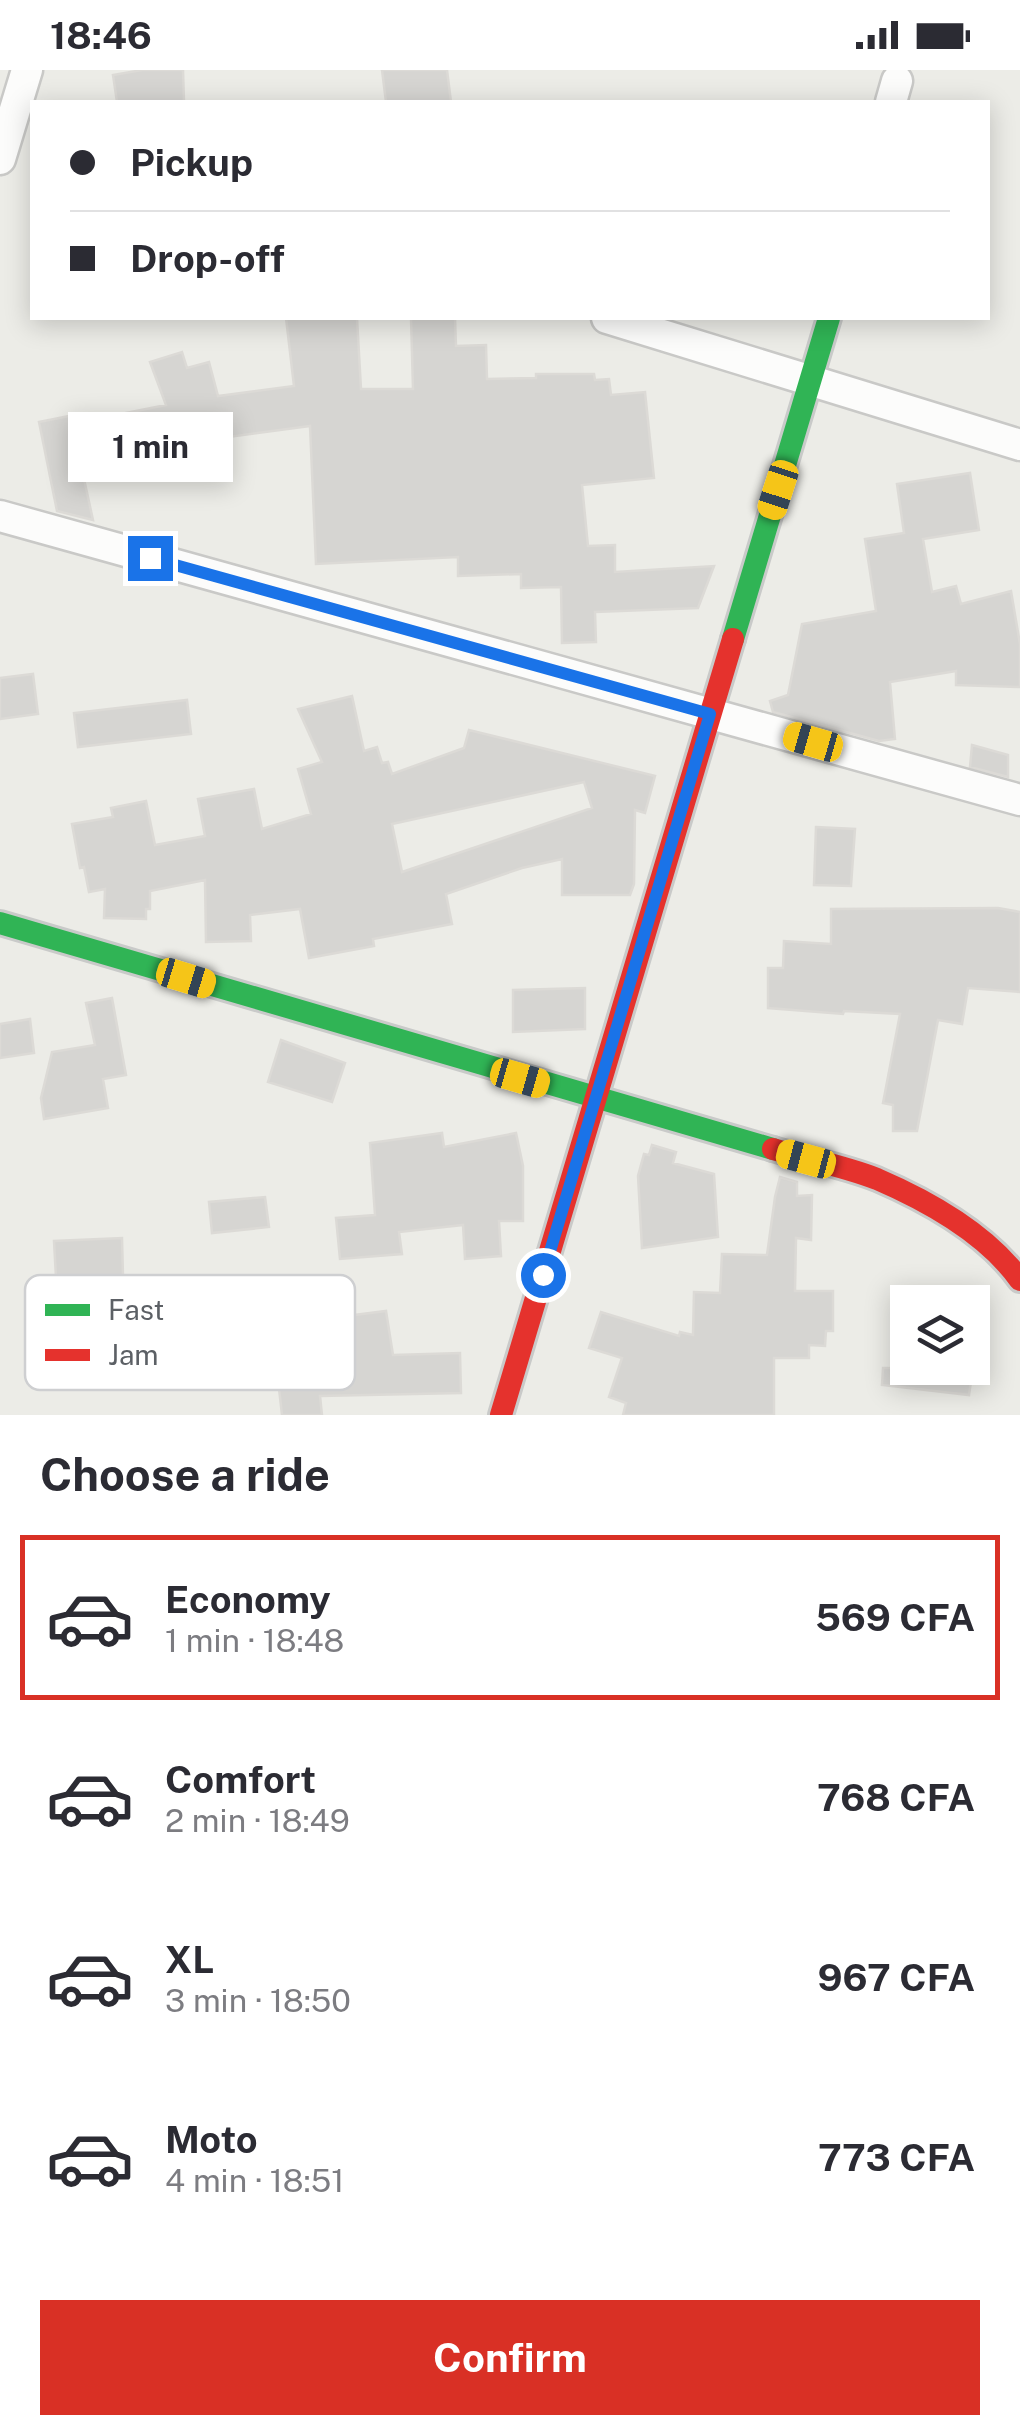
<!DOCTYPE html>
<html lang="en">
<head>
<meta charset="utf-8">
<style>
	:root { --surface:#fff; --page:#f7f7f7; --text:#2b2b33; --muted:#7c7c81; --line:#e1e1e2; --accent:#d93025 }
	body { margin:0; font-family:"Public Sans",sans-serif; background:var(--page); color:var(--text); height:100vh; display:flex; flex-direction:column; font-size:38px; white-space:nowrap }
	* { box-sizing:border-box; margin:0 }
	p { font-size:32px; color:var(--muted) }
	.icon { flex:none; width:55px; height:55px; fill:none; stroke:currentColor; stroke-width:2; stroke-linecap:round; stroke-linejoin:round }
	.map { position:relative; height:1345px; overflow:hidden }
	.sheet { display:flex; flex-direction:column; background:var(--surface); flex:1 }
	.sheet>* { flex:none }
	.guide { position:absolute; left:30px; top:30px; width:960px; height:220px; border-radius:0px; box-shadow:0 5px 25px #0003; display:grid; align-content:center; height:220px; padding:0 40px; background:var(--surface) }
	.tools { position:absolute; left:890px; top:1215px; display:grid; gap:20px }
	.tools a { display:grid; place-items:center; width:100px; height:100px; border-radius:0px; background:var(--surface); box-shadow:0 5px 25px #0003; font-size:50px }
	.end { position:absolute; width:45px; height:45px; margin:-22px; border:12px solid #1a73e8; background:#fff; box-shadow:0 0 0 5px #fff }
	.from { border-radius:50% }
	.bubble { position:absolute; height:70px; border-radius:0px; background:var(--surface); box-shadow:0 5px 25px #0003; font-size:32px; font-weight:700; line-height:70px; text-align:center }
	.car { position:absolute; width:30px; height:60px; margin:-30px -15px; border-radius:12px; box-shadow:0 0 8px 2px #0007; background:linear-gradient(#f5c518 24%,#345 0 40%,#f5c518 0 76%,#345 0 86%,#f5c518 0) }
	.guide b { display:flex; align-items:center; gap:35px; height:95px; font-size:38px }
	.guide b+b { border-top:2px solid var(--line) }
	.guide i { width:25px; height:25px; background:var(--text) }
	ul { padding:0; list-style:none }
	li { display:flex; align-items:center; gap:30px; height:165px; margin:0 20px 15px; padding:0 20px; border:5px solid transparent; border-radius:0px }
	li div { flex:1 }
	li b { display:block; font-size:38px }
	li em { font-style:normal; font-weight:700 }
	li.selected { border-color:var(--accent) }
	li>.icon { width:90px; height:90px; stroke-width:1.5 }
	h2 { padding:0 40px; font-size:45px; line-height:120px }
	.button { display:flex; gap:20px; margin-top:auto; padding:20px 40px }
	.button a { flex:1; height:115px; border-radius:0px; background:var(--accent); color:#fff; font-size:40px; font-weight:700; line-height:115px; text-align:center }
	.status { display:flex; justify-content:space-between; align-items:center; height:70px; padding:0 50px; background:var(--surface); direction:ltr }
	.status svg { height:28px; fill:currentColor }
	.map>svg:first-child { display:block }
	.building { fill:#d6d5d2; stroke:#dcdad6; stroke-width:2.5; fill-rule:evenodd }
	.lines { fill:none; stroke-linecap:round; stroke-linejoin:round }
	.street-casing { stroke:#c9c9c7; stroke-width:35 }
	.fast-casing { stroke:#c9cac9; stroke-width:28 }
	.jam-casing { stroke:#c9cac9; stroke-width:28 }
	.street { stroke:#fcfcfb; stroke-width:30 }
	.fast { stroke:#30b455; stroke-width:22 }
	.jam { stroke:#e5322d; stroke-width:22 }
	.route { stroke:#1a73e8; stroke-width:12 }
	.key { fill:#fff; stroke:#cecfd1; stroke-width:2.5 }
	.key-label { font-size:28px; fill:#5c6065 }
</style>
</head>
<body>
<div class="status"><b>18:46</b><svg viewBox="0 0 49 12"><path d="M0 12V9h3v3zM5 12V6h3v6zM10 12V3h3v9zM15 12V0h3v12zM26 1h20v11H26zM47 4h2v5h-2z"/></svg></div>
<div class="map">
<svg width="1020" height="1345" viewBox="0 0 1020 1345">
	<rect width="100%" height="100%" fill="#ecece7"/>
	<path class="building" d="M 142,0 L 183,0 L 184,32 L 117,32 L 113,5 Z
		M 382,0 L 447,0 L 451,32 L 386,32 Z
		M 286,248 L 357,248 L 361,319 L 413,319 L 411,248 L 455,248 L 456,276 L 486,275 L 487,309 L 536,308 L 536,304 L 594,304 L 595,310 L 609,309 L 611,325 L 645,322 L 654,408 L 582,415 L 588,476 L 615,475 L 615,502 L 714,496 L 698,538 L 595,542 L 596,572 L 562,573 L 561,517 L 521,518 L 521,504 L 458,506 L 458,487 L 316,494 L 310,356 L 228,367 L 230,389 L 196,394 L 195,389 L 84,409 L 93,450 L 57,441 L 39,352 L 69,346 L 71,354 L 166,335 L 150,292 L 182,282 L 187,298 L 209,292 L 218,326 L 294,316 Z
		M 970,403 L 979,460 L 923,469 L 932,522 L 956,516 L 961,534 L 1011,521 L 1020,574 L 1020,617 L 956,615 L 956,601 L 890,612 L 895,669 L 879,671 L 773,642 L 770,631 L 788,625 L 802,554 L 876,541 L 865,469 L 904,463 L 897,414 Z
		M 33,604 L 38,644 L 0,649 L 0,608 Z
		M 352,626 L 364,681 L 377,677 L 382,693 L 388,692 L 392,704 L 464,678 L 469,660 L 655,706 L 645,743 L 635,740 L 634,814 L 630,825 L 562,825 L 562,789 L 522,798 L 446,824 L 452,854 L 373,869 L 374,876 L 309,888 L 300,839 L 250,845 L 251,871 L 206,872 L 205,810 L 150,821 L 150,839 L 146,839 L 146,849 L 104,848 L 105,819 L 89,822 L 84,797 L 80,798 L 72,754 L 113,747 L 111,738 L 146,731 L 155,775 L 205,766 L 198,729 L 254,719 L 262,759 L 311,744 L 298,699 L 322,692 L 298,639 ZM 584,712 L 592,738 L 402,802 L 392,754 Z
		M 187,630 L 191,664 L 78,677 L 74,643 Z
		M 972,675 L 1008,685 L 1008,707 L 970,697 Z
		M 816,757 L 855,759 L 851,816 L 814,815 Z
		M 998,838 L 1020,842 L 1020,922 L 968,918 L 962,954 L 938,950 L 917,1061 L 893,1061 L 893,1035 L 883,1033 L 900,944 L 844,941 L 843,944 L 768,938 L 768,898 L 783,898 L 784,871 L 831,874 L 831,839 Z
		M 585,918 L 585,959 L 513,962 L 513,920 Z
		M 112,928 L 126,1005 L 103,1009 L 108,1038 L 44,1049 L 41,1028 L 52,982 L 95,975 L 86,933 Z
		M 30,949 L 34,983 L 0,988 L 0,954 Z
		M 281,970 L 345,993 L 332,1032 L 268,1012 Z
		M 442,1063 L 444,1077 L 516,1063 L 523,1096 L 523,1151 L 499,1151 L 501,1186 L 465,1189 L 463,1155 L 399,1162 L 402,1184 L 340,1189 L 336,1148 L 375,1145 L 370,1073 Z
		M 652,1075 L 676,1082 L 673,1093 L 714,1104 L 718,1167 L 642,1178 L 638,1106 L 644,1084 L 649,1085 Z
		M 780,1107 L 797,1112 L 797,1126 L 812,1125 L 811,1170 L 796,1168 L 795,1221 L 833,1221 L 833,1261 L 826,1261 L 825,1276 L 809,1275 L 809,1288 L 774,1288 L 774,1345 L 623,1345 L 626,1333 L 609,1327 L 622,1288 L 589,1278 L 601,1242 L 679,1266 L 680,1262 L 693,1265 L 694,1222 L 720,1223 L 722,1184 L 767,1185 L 775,1127 Z
		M 265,1127 L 269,1157 L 212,1163 L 209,1132 Z
		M 122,1168 L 123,1207 L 56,1208 L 54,1171 Z
		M 312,1223 L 315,1250 L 386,1241 L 393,1285 L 460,1283 L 461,1323 L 320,1326 L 322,1345 L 282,1345 L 275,1283 L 191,1285 L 190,1240 Z
		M 883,1298 L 973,1298 L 969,1325 L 882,1315 Z"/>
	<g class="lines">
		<g class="street-casing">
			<path id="street" d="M 891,32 L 897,11
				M 0,89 L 27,0
				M 607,248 L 1020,375
				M 0,446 L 1020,730"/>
		</g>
		<g class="fast-casing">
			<path id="fast" d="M 733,569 L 829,248
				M 0,853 L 773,1079"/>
		</g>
		<g class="jam-casing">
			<path id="jam" d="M 773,1079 C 807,1089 844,1096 877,1109 C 928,1131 987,1164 1020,1210
				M 501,1345 L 733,569"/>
		</g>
		<use href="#street" class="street"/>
		<use href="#fast" class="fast"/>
		<use href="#jam" class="jam"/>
	</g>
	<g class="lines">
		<path class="route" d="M 150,488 L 710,644 L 543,1205"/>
	</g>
	<rect x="25" y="1205" width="330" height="115" rx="15" class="key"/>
	<rect x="45" y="1234" width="45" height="12" fill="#30b455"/>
	<rect x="45" y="1279" width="45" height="12" fill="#e5322d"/>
	<g class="key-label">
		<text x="108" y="1250">Fast</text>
		<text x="108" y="1295">Jam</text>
	</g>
</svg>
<div class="tools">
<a><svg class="icon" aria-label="layers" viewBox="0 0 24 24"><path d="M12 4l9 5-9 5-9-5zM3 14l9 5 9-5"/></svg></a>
</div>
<i class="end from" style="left:543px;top:1205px"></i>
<i class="end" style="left:150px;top:488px"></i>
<div class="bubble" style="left:68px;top:342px;width:165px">1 min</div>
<i class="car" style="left:778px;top:420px;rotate:198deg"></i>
<i class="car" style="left:813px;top:672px;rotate:286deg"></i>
<i class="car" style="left:186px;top:908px;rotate:107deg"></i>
<i class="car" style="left:520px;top:1008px;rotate:106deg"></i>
<i class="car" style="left:806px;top:1089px;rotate:285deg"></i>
<div class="guide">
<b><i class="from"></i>Pickup</b>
<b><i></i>Drop-off</b>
</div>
</div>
<section class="sheet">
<h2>Choose a ride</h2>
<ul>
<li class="selected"><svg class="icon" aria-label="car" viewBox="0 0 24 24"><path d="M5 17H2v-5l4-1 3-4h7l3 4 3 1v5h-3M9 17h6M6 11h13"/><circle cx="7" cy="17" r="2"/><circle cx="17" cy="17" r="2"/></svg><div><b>Economy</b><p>1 min · 18:48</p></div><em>569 CFA</em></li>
<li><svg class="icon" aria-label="car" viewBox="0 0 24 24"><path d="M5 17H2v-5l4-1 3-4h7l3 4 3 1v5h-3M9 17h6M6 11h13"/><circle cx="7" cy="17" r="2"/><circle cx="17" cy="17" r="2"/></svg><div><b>Comfort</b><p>2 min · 18:49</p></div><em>768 CFA</em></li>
<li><svg class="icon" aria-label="car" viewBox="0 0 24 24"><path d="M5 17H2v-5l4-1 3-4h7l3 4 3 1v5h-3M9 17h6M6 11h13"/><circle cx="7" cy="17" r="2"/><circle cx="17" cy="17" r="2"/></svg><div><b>XL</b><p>3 min · 18:50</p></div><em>967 CFA</em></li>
<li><svg class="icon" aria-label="car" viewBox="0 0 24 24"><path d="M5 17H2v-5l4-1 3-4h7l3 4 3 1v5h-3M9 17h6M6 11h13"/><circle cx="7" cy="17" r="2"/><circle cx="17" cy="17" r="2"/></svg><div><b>Moto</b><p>4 min · 18:51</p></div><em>773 CFA</em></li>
</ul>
<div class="button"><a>Confirm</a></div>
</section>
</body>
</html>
